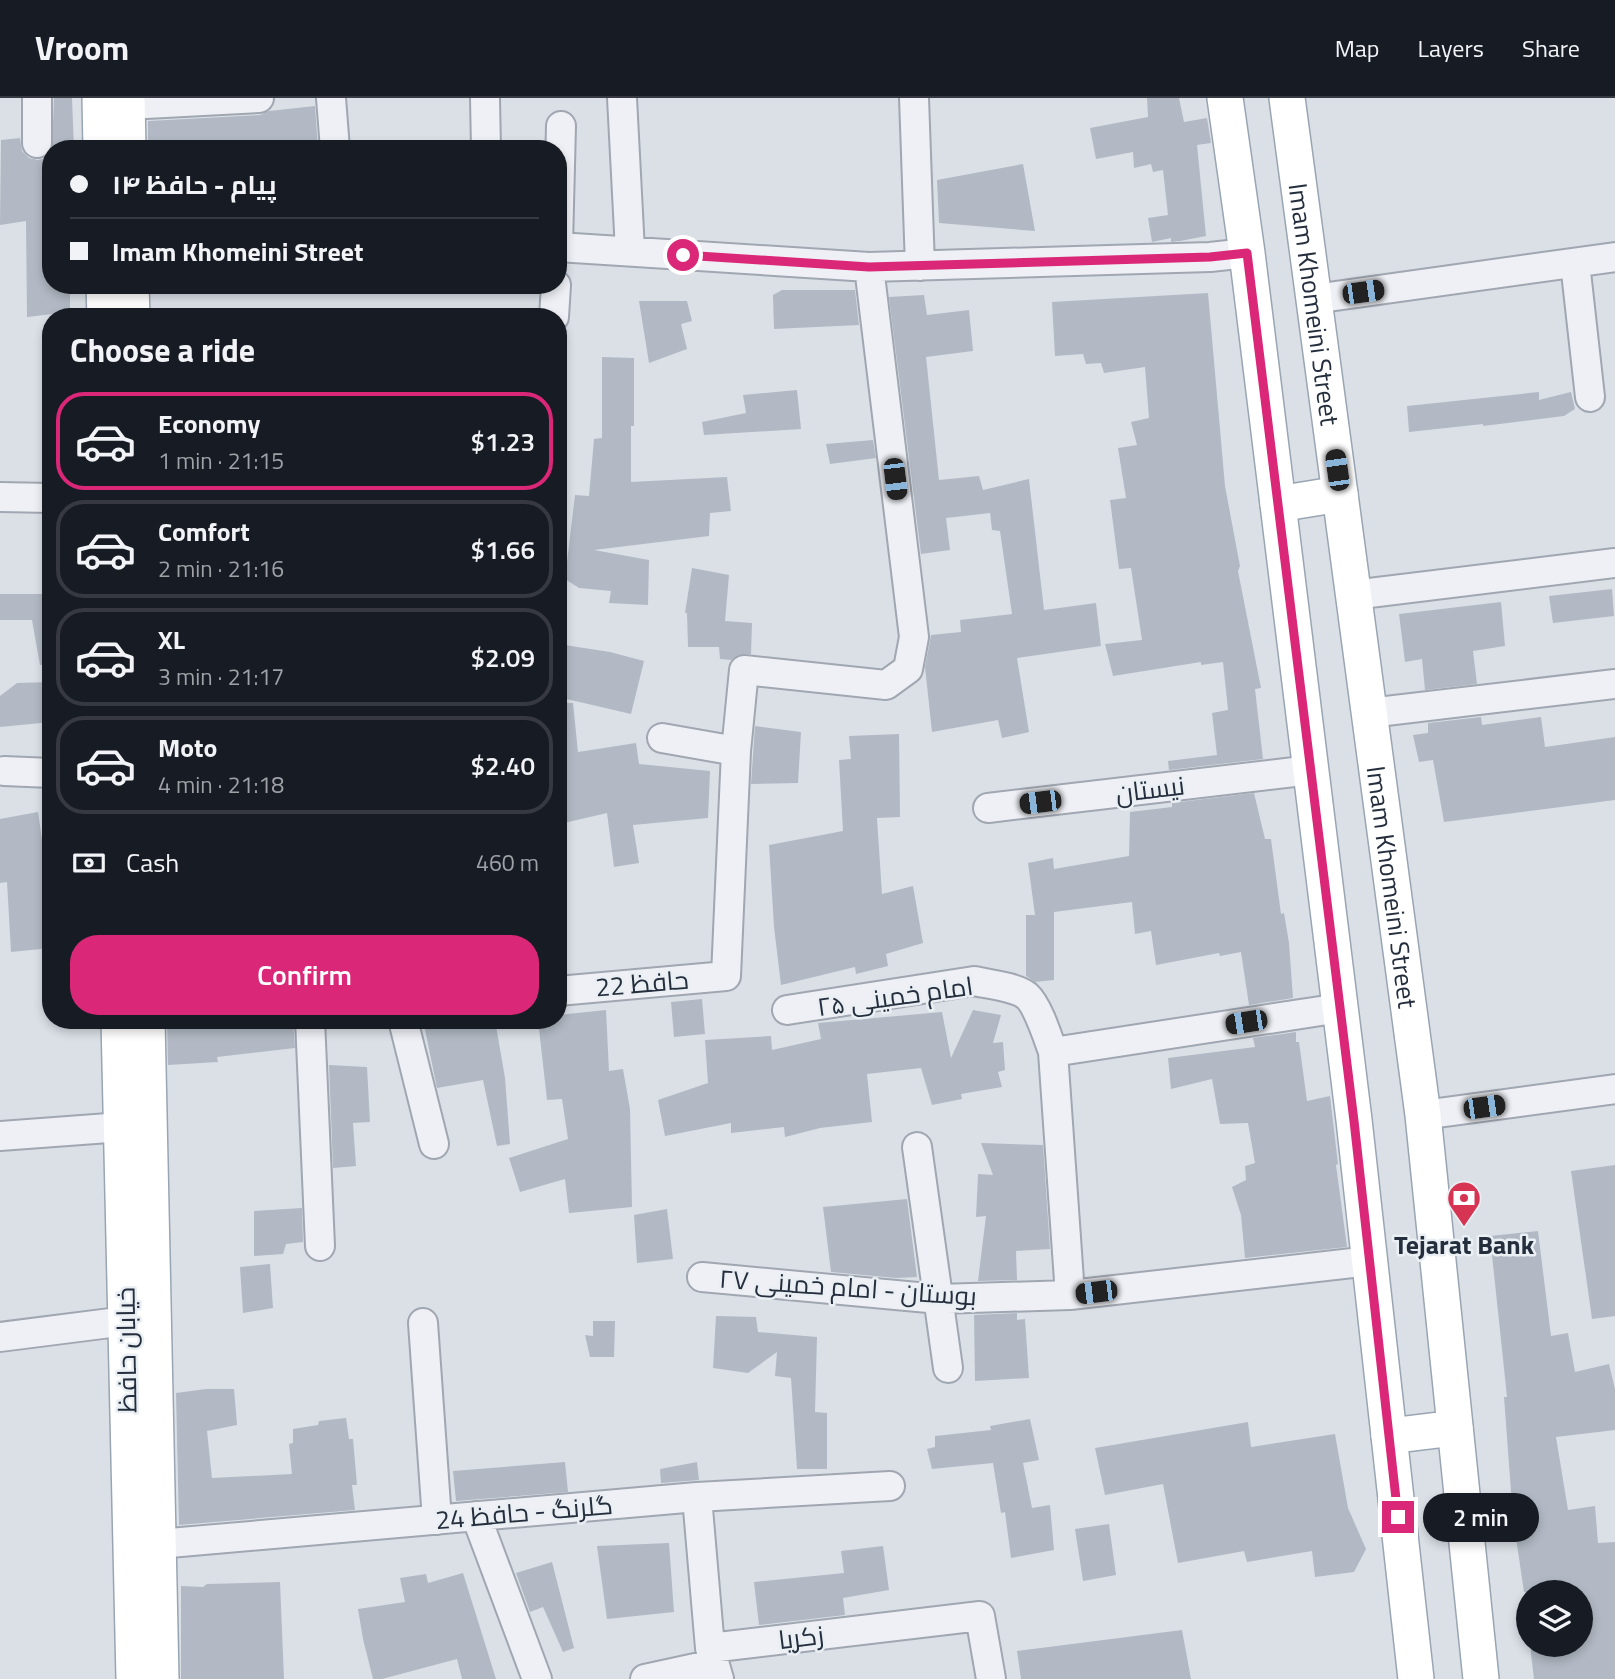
<!DOCTYPE html>
<html lang="en">
<head>
<meta charset="utf-8">
<style>
	:root { --surface:#171b24; --page:#20242c; --text:#f1f3f6; --muted:#9ea1a6; --line:#363941; --accent:#db2777 }
	body { margin:0; font-family:"Titillium Web",Cairo,sans-serif; background:var(--page); color:var(--text); height:100vh; display:flex; flex-direction:column; font-size:26px; white-space:nowrap }
	* { box-sizing:border-box; margin:0 }
	p { font-size:23px; color:var(--muted) }
	.icon { flex:none; width:38px; height:38px; fill:none; stroke:currentColor; stroke-width:2; stroke-linecap:round; stroke-linejoin:round }
	.map { position:relative; flex:1; overflow:hidden }
	.side { position:absolute; left:42px; top:210px; width:525px; height:721px; display:flex; flex-direction:column; background:var(--surface); border-radius:28px; box-shadow:0 4px 10px #0003 }
	.side>* { flex:none }
	.guide { position:absolute; left:42px; top:42px; width:525px; height:154px; border-radius:28px; box-shadow:0 4px 10px #0003; display:grid; align-content:center; height:154px; padding:0 28px; background:var(--surface) }
	.buttons { position:absolute; left:1516px; top:1482px; display:grid; gap:14px }
	.buttons a { display:grid; place-items:center; width:77px; height:77px; border-radius:50%; background:var(--surface); box-shadow:0 4px 10px #0003; font-size:35px }
	.end { position:absolute; width:32px; height:32px; margin:-16px; border:9px solid #db2777; background:#fff; box-shadow:0 0 0 4px #fff }
	.from { border-radius:50% }
	.bubble { position:absolute; height:49px; border-radius:24px; background:var(--surface); box-shadow:0 4px 10px #0003; font-size:23px; font-weight:600; line-height:49px; text-align:center }
	.car { position:absolute; width:21px; height:42px; margin:-21px -10px; border-radius:9px; box-shadow:0 0 5px 2px #0007; background:linear-gradient(#222 24%,#8ab4d8 0 40%,#222 0 76%,#8ab4d8 0 86%,#222 0) }
	.guide b { display:flex; align-items:center; gap:24px; height:66px; font-size:26px }
	.guide b+b { border-top:2px solid var(--line) }
	.guide i { width:18px; height:18px; background:var(--text) }
	ul { padding:0; list-style:none }
	li { display:flex; align-items:center; gap:21px; height:98px; margin:0 14px 10px; padding:0 14px; border:4px solid var(--line); border-radius:28px }
	li div { flex:1 }
	li b { display:block; font-size:26px }
	li em { font-style:normal; font-weight:600 }
	li.on { border-color:var(--accent) }
	li>.icon { width:63px; height:63px; stroke-width:1.5 }
	h2 { padding:0 28px; font-size:32px; line-height:84px }
	.pay { display:flex; align-items:center; gap:18px; height:77px; padding:0 28px; font-size:26px }
	.pay p { margin-inline-start:auto }
	.primary-button { display:flex; gap:14px; margin-top:auto; padding:14px 28px }
	.primary-button a { flex:1; height:80px; border-radius:28px; background:var(--accent); color:#fff; font-size:28px; font-weight:600; line-height:80px; text-align:center }
	header { display:flex; align-items:center; gap:42px; box-sizing:border-box; height:98px; padding:0 35px; background:var(--surface); border-bottom:2px solid var(--line) }
	header strong { font-size:33px }
	nav { display:flex; gap:38px; margin-inline-start:auto; font-size:24px }
	.map>svg:first-child { display:block }
	.building { fill:#b2b9c4 }
	.lines { fill:none; stroke-linecap:round; stroke-linejoin:round }
	.minor-casing { stroke:#a0a7b1; stroke-width:32 }
	.major-casing { stroke:#99a5b3; stroke-width:38 }
	.minor { stroke:#eef0f5; stroke-width:28 }
	.major { stroke:#fff; stroke-width:35 }
	.route { stroke:#db2777; stroke-width:9 }
	.labels { text-anchor:middle; dominant-baseline:central; stroke-width:5; stroke-linejoin:round; paint-order:stroke }
	.street-label { font-size:26px; fill:#242e3d; stroke:#eaeff4 }
	.poi-label { font-size:26px; font-weight:bold; fill:#242e3d; stroke:#eaeff4 }
</style>
</head>
<body>
<header>
<strong>Vroom</strong>
<nav><a>Map</a><a>Layers</a><a>Share</a></nav>
</header>
<div class="map">
<svg width="1615" height="1581" viewBox="0 0 1615 1581">
	<rect width="100%" height="100%" fill="#dbe0e7"/>
	<path class="building" d="M 54,0 L 72,0 L 74,51 L 52,51 Z
		M 1147,0 L 1179,0 L 1184,24 L 1207,20 L 1211,45 L 1197,47 L 1206,138 L 1180,143 L 1171,144 L 1171,140 L 1152,144 L 1148,120 L 1168,117 L 1163,72 L 1153,74 L 1151,66 L 1134,70 L 1133,54 L 1096,61 L 1090,30 L 1148,19 Z
		M 315,8 L 318,51 L 148,51 L 148,23 L 260,17 L 269,13 Z
		M 20,40 L 22,53 L 29,60 L 38,62 L 45,60 L 51,54 L 51,187 L 70,187 L 70,214 L 27,219 L 26,123 L 0,127 L 1,42 Z
		M 1023,66 L 1035,133 L 939,125 L 937,82 Z
		M 782,192 L 855,192 L 859,227 L 774,231 L 773,197 Z
		M 1208,195 L 1225,388 L 1240,468 L 1238,473 L 1261,590 L 1255,591 L 1263,661 L 1169,672 L 1168,663 L 1217,657 L 1212,615 L 1228,612 L 1223,564 L 1201,567 L 1201,564 L 1113,578 L 1105,546 L 1142,542 L 1131,470 L 1119,471 L 1110,402 L 1126,400 L 1118,350 L 1137,347 L 1131,324 L 1149,320 L 1145,269 L 1104,275 L 1101,265 L 1086,266 L 1083,256 L 1055,258 L 1052,204 Z
		M 924,197 L 927,217 L 969,212 L 973,253 L 926,259 L 939,382 L 979,378 L 983,392 L 1029,381 L 1044,512 L 1096,505 L 1101,548 L 1017,560 L 1029,634 L 1002,640 L 998,622 L 932,634 L 925,569 L 931,537 L 961,534 L 960,522 L 1012,516 L 1000,433 L 992,432 L 990,415 L 946,420 L 950,452 L 921,456 L 889,199 Z
		M 639,203 L 687,203 L 692,223 L 681,226 L 687,251 L 649,265 Z
		M 602,259 L 634,260 L 634,328 L 631,328 L 631,384 L 727,379 L 731,413 L 710,415 L 709,438 L 594,452 L 649,462 L 648,507 L 609,505 L 611,493 L 579,490 L 565,481 L 575,397 L 589,398 L 594,341 L 602,340 Z
		M 797,292 L 801,331 L 704,337 L 702,324 L 746,315 L 743,297 Z
		M 1539,294 L 1539,302 L 1571,294 L 1575,311 L 1564,318 L 1483,328 L 1483,326 L 1409,334 L 1407,308 Z
		M 873,342 L 876,360 L 830,366 L 826,346 Z
		M 692,470 L 729,477 L 725,523 L 752,525 L 751,556 L 738,557 L 731,562 L 720,561 L 719,549 L 688,549 L 687,515 L 685,515 Z
		M 1612,491 L 1614,518 L 1553,525 L 1549,498 Z
		M 0,496 L 51,496 L 51,566 L 40,567 L 32,522 L 0,522 Z
		M 1501,504 L 1505,548 L 1473,553 L 1477,586 L 1425,592 L 1422,561 L 1405,564 L 1399,516 Z
		M 558,546 L 610,554 L 644,563 L 631,616 L 558,599 Z
		M 51,584 L 51,624 L 0,629 L 0,598 L 17,585 Z
		M 558,605 L 573,605 L 578,654 L 636,645 L 639,666 L 710,673 L 708,720 L 633,727 L 639,765 L 614,769 L 607,715 L 564,725 L 558,678 Z
		M 1481,619 L 1482,627 L 1541,619 L 1545,649 L 1615,639 L 1615,702 L 1444,724 L 1433,662 L 1419,664 L 1413,637 L 1428,635 L 1428,625 Z
		M 755,628 L 801,634 L 798,685 L 751,686 Z
		M 899,636 L 900,719 L 877,720 L 882,796 L 913,788 L 923,845 L 886,856 L 888,868 L 856,876 L 855,869 L 781,887 L 774,829 L 769,747 L 843,733 L 839,662 L 851,661 L 849,638 Z
		M 1254,695 L 1265,741 L 1271,741 L 1281,816 L 1284,815 L 1289,845 L 1293,900 L 1249,907 L 1241,854 L 1220,858 L 1219,855 L 1156,867 L 1151,833 L 1135,836 L 1132,804 L 1054,814 L 1054,882 L 1035,884 L 1026,878 L 1026,817 L 1035,817 L 1028,765 L 1053,760 L 1054,771 L 1129,758 L 1130,714 L 1172,709 L 1172,705 Z
		M 38,714 L 48,782 L 51,781 L 51,850 L 11,854 L 7,784 L 0,785 L 0,721 Z
		M 702,901 L 705,936 L 674,939 L 671,904 Z
		M 606,912 L 609,973 L 623,971 L 630,1011 L 632,1109 L 569,1115 L 565,1081 L 520,1094 L 509,1060 L 568,1041 L 562,1001 L 547,1002 L 538,922 L 558,922 L 558,917 Z
		M 973,912 L 1001,917 L 993,945 L 1003,944 L 1005,972 L 998,974 L 1002,989 L 961,996 L 962,1001 L 932,1007 L 921,970 L 867,976 L 872,1024 L 820,1030 L 785,1039 L 784,1029 L 731,1035 L 731,1025 L 665,1038 L 658,1002 L 708,985 L 705,942 L 771,938 L 772,952 L 821,941 L 818,925 L 942,914 L 951,960 Z
		M 167,922 L 293,922 L 295,950 L 217,959 L 218,964 L 168,967 Z
		M 423,922 L 495,922 L 505,980 L 510,1046 L 497,1048 L 483,982 L 437,990 Z
		M 1296,934 L 1296,944 L 1299,944 L 1307,1003 L 1330,998 L 1338,1066 L 1336,1067 L 1347,1149 L 1245,1160 L 1241,1117 L 1232,1089 L 1246,1082 L 1245,1068 L 1255,1065 L 1248,1025 L 1220,1026 L 1212,981 L 1171,991 L 1168,960 L 1255,949 L 1253,940 Z
		M 329,967 L 367,969 L 370,1024 L 353,1025 L 356,1068 L 333,1070 Z
		M 981,1045 L 1043,1047 L 1050,1151 L 1016,1153 L 1017,1182 L 978,1183 L 986,1118 L 976,1119 L 978,1076 L 993,1077 Z
		M 1615,1067 L 1615,1218 L 1592,1221 L 1571,1073 Z
		M 907,1101 L 917,1179 L 896,1180 L 831,1174 L 823,1109 Z
		M 302,1110 L 303,1144 L 286,1146 L 283,1156 L 254,1158 L 254,1113 Z
		M 667,1111 L 673,1161 L 637,1165 L 634,1117 Z
		M 1538,1133 L 1551,1238 L 1568,1235 L 1575,1274 L 1609,1266 L 1615,1291 L 1615,1332 L 1556,1339 L 1568,1412 L 1595,1408 L 1598,1445 L 1615,1444 L 1615,1581 L 1534,1581 L 1530,1547 L 1580,1547 L 1580,1494 L 1524,1494 L 1513,1420 L 1504,1299 L 1507,1299 L 1490,1138 Z
		M 270,1166 L 273,1210 L 243,1215 L 240,1169 Z
		M 1017,1215 L 1017,1222 L 1025,1221 L 1029,1280 L 975,1283 L 974,1217 Z
		M 716,1218 L 756,1219 L 758,1234 L 817,1239 L 815,1314 L 827,1315 L 827,1371 L 797,1371 L 791,1280 L 775,1278 L 777,1254 L 748,1275 L 713,1270 Z
		M 593,1223 L 615,1223 L 614,1259 L 590,1259 L 585,1237 L 593,1238 Z
		M 206,1291 L 234,1291 L 237,1327 L 207,1333 L 212,1380 L 292,1376 L 289,1346 L 293,1345 L 293,1331 L 318,1327 L 319,1323 L 346,1320 L 349,1341 L 353,1341 L 357,1387 L 352,1387 L 355,1412 L 179,1427 L 176,1295 Z
		M 1030,1321 L 1039,1362 L 1023,1365 L 1032,1410 L 1050,1407 L 1054,1452 L 1011,1460 L 1005,1414 L 1001,1415 L 993,1365 L 932,1371 L 927,1351 L 935,1349 L 935,1338 L 991,1332 L 990,1328 Z
		M 1248,1324 L 1251,1349 L 1335,1336 L 1348,1410 L 1366,1451 L 1354,1474 L 1315,1479 L 1312,1453 L 1247,1464 L 1244,1453 L 1178,1465 L 1163,1386 L 1105,1397 L 1095,1350 Z
		M 565,1364 L 568,1394 L 456,1403 L 453,1373 Z
		M 697,1364 L 699,1382 L 661,1385 L 660,1371 Z
		M 1109,1426 L 1116,1477 L 1083,1483 L 1075,1431 Z
		M 669,1445 L 674,1514 L 607,1521 L 597,1448 Z
		M 883,1448 L 889,1492 L 843,1500 L 845,1517 L 759,1527 L 754,1484 L 844,1475 L 841,1453 Z
		M 552,1464 L 574,1550 L 563,1554 L 543,1509 L 530,1514 L 516,1475 Z
		M 463,1475 L 496,1581 L 462,1581 L 457,1561 L 382,1581 L 373,1581 L 363,1541 L 358,1511 L 405,1504 L 400,1480 L 426,1476 L 428,1485 Z
		M 280,1484 L 284,1581 L 181,1581 L 181,1488 L 203,1489 L 207,1486 Z
		M 1182,1532 L 1191,1581 L 1021,1581 L 1017,1553 Z"/>
	<g class="lines">
		<g class="minor-casing">
			<path id="minor" d="M 331,0 L 335,51
				M 485,0 L 486,51
				M 622,0 L 630,153
				M 914,0 L 920,168
				M 127,7 L 259,0
				M 37,45 L 37,0
				M 558,146 L 561,28
				M 558,149 L 869,169 L 1210,159 L 1247,155
				M 1575,165 L 1590,299
				M 1314,201 L 1615,159
				M 554,219 L 556,187
				M 0,399 L 51,400
				M 1353,497 L 1615,465
				M 1369,615 L 1615,586
				M 662,640 L 736,653
				M 4,673 L 51,675
				M 988,710 L 1311,672
				M 558,893 L 726,878 L 736,653 L 744,572 L 886,587 L 908,571 L 914,539 L 869,169
				M 787,912 L 974,883 C 988,886 1016,889 1027,898 C 1038,908 1048,940 1053,954 L 1340,910
				M 310,922 L 320,1148
				M 403,922 L 434,1046
				M 1053,954 L 1070,1197
				M 1423,1017 L 1615,991
				M 0,1038 L 122,1029
				M 917,1049 L 948,1270
				M 702,1179 L 939,1201 L 1070,1197 L 1370,1163
				M 423,1225 L 437,1422
				M 0,1239 L 126,1223
				M 697,1399 L 710,1550 L 719,1581
				M 476,1418 L 537,1581
				M 158,1446 L 697,1399 L 890,1388
				M 710,1550 L 980,1518 L 991,1581
				M 645,1581 L 714,1566"/>
		</g>
		<g class="major-casing">
			<g id="major">
				<path d="M 100,0 L 101,51"/>
				<path d="M 127,0 L 128,51"/>
				<path d="M 1225,0 L 1247,155 L 1354,1022 L 1416,1581"/>
				<path id="s1" d="M 1287,0 L 1423,1017 L 1481,1581"/>
				<path d="M 104,187 L 105,219"/>
				<path d="M 131,187 L 132,219"/>
				<path d="M 1278,406 L 1340,396"/>
				<path d="M 119,922 L 134,1581"/>
				<path d="M 147,922 L 161,1581"/>
				<path d="M 1389,1338 L 1455,1330"/>
			</g>
		</g>
		<use href="#minor" class="minor"/>
		<use href="#major" class="major"/>
	</g>
	<g class="lines">
		<path class="route" d="M 683,157 L 869,169 L 1210,159 L 1247,155 L 1354,1023 L 1398,1419"/>
	</g>
	<defs>
		<g id="bank-pin" transform="scale(1.75)"><path d="M0 17L-7.5 6A9.5 9.5 0 1 1 7.5 6Z" fill="#d73453" stroke="#eaeff4"/><path d="M-6-4H6V4H-6ZM0-2.3a2.3 2.3 0 1 0 0 4.6a2.3 2.3 0 1 0 0-4.6Z" fill="#fff"/></g>
	</defs>
	<g fill-rule="evenodd">
		<use href="#bank-pin" x="1464" y="1100"/>
	</g>
	<g class="labels">
		<g class="street-label">
			<text stroke="none"><textPath href="#s1" startOffset="208">Imam Khomeini Street</textPath></text>
			<text transform="translate(1150 691) rotate(-7)">نیستان</text>
			<text stroke="none"><textPath href="#s1" startOffset="796">Imam Khomeini Street</textPath></text>
			<text transform="translate(642 885) rotate(-5)">حافظ 22</text>
			<text transform="translate(895 898) rotate(-8)">امام خمینی ۲۵</text>
			<text transform="translate(848 1189) rotate(4)">بوستان - امام خمینی ۲۷</text>
			<text transform="translate(126 1252) rotate(-91)">خیابان حافظ</text>
			<text transform="translate(524 1414) rotate(-5)">گلرنگ - حافظ 24</text>
			<text transform="translate(801 1539) rotate(-7)">زکریا</text>
		</g>
		<g class="poi-label">
			<text x="1464" y="1146">Tejarat Bank</text>
		</g>
	</g>
</svg>
<div class="buttons">
<a><svg class="icon" aria-label="layers" viewBox="0 0 24 24"><path d="M12 4l9 5-9 5-9-5zM3 14l9 5 9-5"/></svg></a>
</div>
<i class="end from" style="left:683px;top:157px"></i>
<i class="end" style="left:1398px;top:1419px"></i>
<div class="bubble" style="left:1423px;top:1395px;width:116px">2 min</div>
<i class="car" style="left:1363px;top:194px;rotate:82deg"></i>
<i class="car" style="left:1337px;top:372px;rotate:352deg"></i>
<i class="car" style="left:895px;top:381px;rotate:173deg"></i>
<i class="car" style="left:1040px;top:704px;rotate:263deg"></i>
<i class="car" style="left:1246px;top:924px;rotate:261deg"></i>
<i class="car" style="left:1484px;top:1009px;rotate:82deg"></i>
<i class="car" style="left:1096px;top:1194px;rotate:263deg"></i>
<div class="guide">
<b><i class="from"></i>پیام - حافظ ۱۴</b>
<b><i></i>Imam Khomeini Street</b>
</div>
<section class="side">
<h2>Choose a ride</h2>
<ul>
<li class="on"><svg class="icon" aria-label="car" viewBox="0 0 24 24"><path d="M5 17H2v-5l4-1 3-4h7l3 4 3 1v5h-3M9 17h6M6 11h13"/><circle cx="7" cy="17" r="2"/><circle cx="17" cy="17" r="2"/></svg><div><b>Economy</b><p>1 min · 21:15</p></div><em>$1.23</em></li>
<li><svg class="icon" aria-label="car" viewBox="0 0 24 24"><path d="M5 17H2v-5l4-1 3-4h7l3 4 3 1v5h-3M9 17h6M6 11h13"/><circle cx="7" cy="17" r="2"/><circle cx="17" cy="17" r="2"/></svg><div><b>Comfort</b><p>2 min · 21:16</p></div><em>$1.66</em></li>
<li><svg class="icon" aria-label="car" viewBox="0 0 24 24"><path d="M5 17H2v-5l4-1 3-4h7l3 4 3 1v5h-3M9 17h6M6 11h13"/><circle cx="7" cy="17" r="2"/><circle cx="17" cy="17" r="2"/></svg><div><b>XL</b><p>3 min · 21:17</p></div><em>$2.09</em></li>
<li><svg class="icon" aria-label="car" viewBox="0 0 24 24"><path d="M5 17H2v-5l4-1 3-4h7l3 4 3 1v5h-3M9 17h6M6 11h13"/><circle cx="7" cy="17" r="2"/><circle cx="17" cy="17" r="2"/></svg><div><b>Moto</b><p>4 min · 21:18</p></div><em>$2.40</em></li>
</ul>
<div class="pay"><svg class="icon" aria-label="cash" viewBox="0 0 24 24"><path d="M3 7h18v10H3z"/><circle cx="12" cy="12" r="2"/></svg>Cash<p>460 m</p></div>
<div class="primary-button"><a>Confirm</a></div>
</section>
</div>
</body>
</html>
